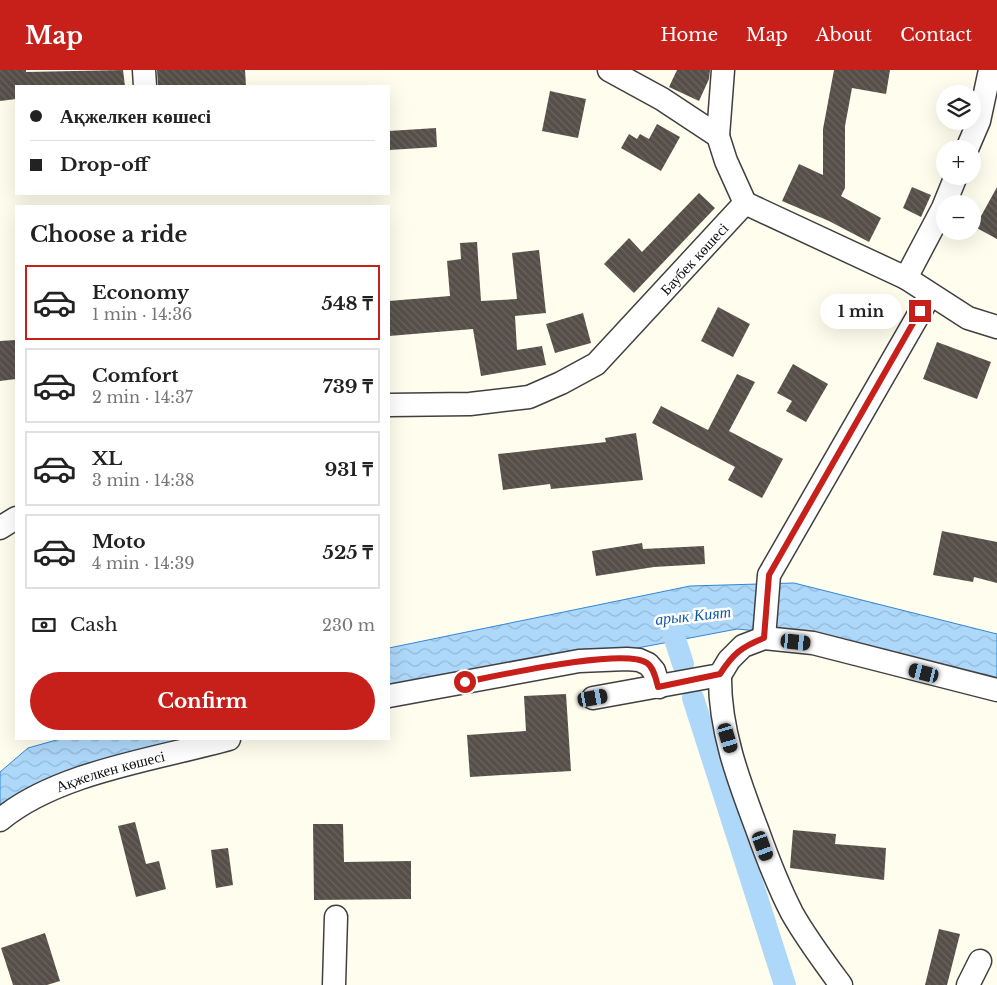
<!DOCTYPE html>
<html lang="en">
<head>
<meta charset="utf-8">
<style>
	:root { --surface:#fff; --page:#f6f6f6; --text:#222; --muted:#767676; --line:#e0e0e0; --accent:#c7201b }
	body { margin:0; font-family:"Libre Baskerville",serif; background:var(--page); color:var(--text); height:100vh; display:flex; flex-direction:column; font-size:19px; white-space:nowrap }
	* { box-sizing:border-box; margin:0 }
	p { font-size:16px; color:var(--muted) }
	.icon { flex:none; width:28px; height:28px; fill:none; stroke:currentColor; stroke-width:2; stroke-linecap:round; stroke-linejoin:round }
	.map { position:relative; flex:1; overflow:hidden }
	.details { position:absolute; left:15px; top:135px; width:375px; height:535px; display:flex; flex-direction:column; background:var(--surface); border-radius:0px; box-shadow:0 5px 20px #0002 }
	.details>* { flex:none }
	.banner { position:absolute; left:15px; top:15px; width:375px; height:110px; border-radius:0px; box-shadow:0 5px 20px #0002; display:grid; align-content:center; height:110px; padding:0 15px; background:var(--surface) }
	.buttons { position:absolute; left:936px; top:15px; display:grid; gap:10px }
	.buttons a { display:grid; place-items:center; width:45px; height:45px; border-radius:50%; background:var(--surface); box-shadow:0 5px 20px #0002; font-size:25px }
	.end { position:absolute; width:22px; height:22px; margin:-11px; border:6px solid #c7201b; background:#fff; box-shadow:0 0 0 2px #fff }
	.from { border-radius:50% }
	.bubble { position:absolute; height:35px; border-radius:18px; background:var(--surface); box-shadow:0 5px 20px #0002; font-size:16px; font-weight:800; line-height:35px; text-align:center }
	.car { position:absolute; width:15px; height:30px; margin:-15px -8px; border-radius:6px; box-shadow:0 0 4px 1px #0007; background:linear-gradient(#222 24%,#8ab4d8 0 40%,#222 0 76%,#8ab4d8 0 86%,#222 0) }
	.banner b { display:flex; align-items:center; gap:18px; height:48px; font-size:19px }
	.banner b+b { border-top:1px solid var(--line) }
	.banner i { width:12px; height:12px; background:var(--text) }
	ul { padding:0; list-style:none }
	li { display:flex; align-items:center; gap:15px; height:75px; margin:0 10px 8px; padding:0 5px; border:2px solid var(--line); border-radius:0px }
	li div { flex:1 }
	li b { display:block; font-size:19px }
	li em { font-style:normal; font-weight:800 }
	li.selected { border-color:var(--accent) }
	li>.icon { width:45px; height:45px; stroke-width:1.5 }
	h2 { padding:0 15px; font-size:22px; line-height:60px }
	.pay { display:flex; align-items:center; gap:12px; height:55px; padding:0 15px; font-size:19px }
	.pay p { margin-inline-start:auto }
	.primary-button { display:flex; gap:10px; margin-top:auto; padding:10px 15px }
	.primary-button a { flex:1; height:58px; border-radius:30px; background:var(--accent); color:#fff; font-size:20px; font-weight:800; line-height:58px; text-align:center }
	header { display:flex; align-items:center; gap:30px; box-sizing:border-box; height:70px; padding:0 25px; background:var(--accent); color:#fff }
	header strong { font-size:24px }
	nav { display:flex; gap:28px; margin-inline-start:auto; font-size:18px }
	.map>svg:first-child { display:block }
	.water { fill:url(#water-waves); stroke:#2f87d7 }
	.lines { fill:none; stroke-linecap:round; stroke-linejoin:round }
	.canal { stroke:#aed8fa; stroke-width:22 }
	.building { fill:url(#building-back-hatch) }
	.street-casing { stroke:#404040; stroke-width:25 }
	.street { stroke:#fff; stroke-width:22 }
	.route { stroke:#c7201b; stroke-width:6 }
	.labels { text-anchor:middle; dominant-baseline:central; stroke-width:5; stroke-linejoin:round; paint-order:stroke }
	.street-label { font-size:15px; fill:#0d0d0d; stroke:#fff }
	.water-label { font-size:16px; font-style:italic; fill:#0e59a7; stroke:#fff }
</style>
</head>
<body>
<header>
<strong>Map</strong>
<nav><a>Home</a><a>Map</a><a>About</a><a>Contact</a></nav>
</header>
<div class="map">
<svg width="997" height="915" viewBox="0 0 997 915">
	<defs>
		<pattern id="water-waves" width="16" height="10" patternUnits="userSpaceOnUse" patternTransform="scale(1.25)"><rect width="16" height="10" fill="#aed8fa"/><path d="M0 5q4-4 8 0t8 0" fill="none" stroke="#94b8d5"/></pattern>
		<pattern id="building-back-hatch" width="6" height="6" patternUnits="userSpaceOnUse" patternTransform="scale(1.25)"><rect width="6" height="6" fill="#564f49"/><path d="M-1 5l2 2M0 0l6 6M5-1l2 2" fill="none" stroke="#69645f"/></pattern>
	</defs>
	<rect width="100%" height="100%" fill="#fffded"/>
	<path class="water" d="M 794,513 L 997,564 L 997,609 L 840,569 L 737,559 L 627,580 L 389,616 L 389,578 L 690,516 Z
		M 60,669 L 185,669 L 0,743 L 0,702 L 28,678 Z"/>
	<g class="lines">
		<path class="canal" d="M 668,547 L 683,594
			M 693,628 L 785,915"/>
	</g>
	<path class="building" d="M 0,0 L 26,0 L 26,2 L 123,0 L 125,16 L 16,16 L 16,29 L 0,31 Z
		M 157,0 L 245,0 L 246,16 L 158,16 Z
		M 677,0 L 710,0 L 709,9 L 699,31 L 669,17 Z
		M 834,0 L 890,0 L 886,24 L 852,18 L 845,56 L 845,118 L 841,126 L 881,148 L 869,172 L 829,151 L 782,131 L 799,94 L 823,105 L 823,59 Z
		M 550,21 L 586,29 L 578,68 L 542,61 Z
		M 657,54 L 680,67 L 661,101 L 621,78 L 629,64 L 637,69 L 640,64 L 649,69 Z
		M 436,58 L 437,77 L 389,80 L 389,61 Z
		M 912,117 L 931,125 L 921,147 L 903,138 Z
		M 997,117 L 997,169 L 975,157 Z
		M 699,123 L 715,138 L 634,223 L 604,194 L 629,168 L 642,182 Z
		M 477,172 L 481,231 L 517,229 L 512,183 L 539,180 L 546,243 L 515,246 L 517,280 L 542,276 L 546,295 L 481,306 L 473,259 L 389,266 L 389,231 L 450,226 L 447,191 L 461,189 L 460,173 Z
		M 718,237 L 750,254 L 733,287 L 701,271 Z
		M 583,243 L 591,273 L 555,283 L 546,254 Z
		M 16,270 L 16,309 L 0,311 L 0,271 Z
		M 937,272 L 991,292 L 977,329 L 923,309 Z
		M 793,294 L 828,314 L 806,352 L 786,341 L 792,331 L 777,323 Z
		M 737,304 L 755,312 L 729,361 L 783,389 L 762,428 L 728,410 L 735,397 L 652,353 L 661,336 L 708,360 Z
		M 636,363 L 643,410 L 551,419 L 550,414 L 503,420 L 498,384 L 606,372 L 605,368 Z
		M 942,461 L 997,472 L 997,513 L 974,507 L 973,512 L 933,505 Z
		M 642,473 L 643,479 L 704,476 L 705,494 L 654,497 L 596,506 L 592,481 Z
		M 566,624 L 571,701 L 470,707 L 467,665 L 526,661 L 524,626 Z
		M 135,752 L 146,794 L 159,791 L 166,819 L 136,827 L 118,756 Z
		M 313,754 L 343,754 L 344,792 L 411,791 L 411,829 L 314,830 Z
		M 793,760 L 836,764 L 835,774 L 886,778 L 884,810 L 790,798 Z
		M 228,778 L 233,815 L 216,818 L 211,780 Z
		M 939,859 L 960,864 L 947,915 L 925,915 Z
		M 45,863 L 60,911 L 47,915 L 13,915 L 1,878 Z"/>
	<g class="lines">
		<g class="street-casing">
			<g id="street">
				<path d="M 144,0 L 145,16"/>
				<path d="M 609,0 L 662,29 L 718,66 L 726,91 L 745,133"/>
				<path d="M 718,66 L 723,0"/>
				<path d="M 967,79 L 979,51 L 990,0"/>
				<path d="M 745,133 L 906,208 L 968,248 L 997,257"/>
				<path d="M 906,208 L 943,138 L 956,106"/>
				<path id="s1" d="M 389,335 L 470,334 L 529,327 L 561,313 L 596,294 L 745,133"/>
				<path d="M 0,458 L 16,448"/>
				<path d="M 764,568 L 769,505 L 930,225"/>
				<path d="M 720,605 C 719,658 738,709 757,759 C 767,787 778,816 792,843 C 806,868 824,892 841,915"/>
				<path d="M 389,626 L 579,591 L 627,589 L 639,590 L 648,594 L 654,601 L 659,617"/>
				<path d="M 593,628 L 720,605 L 729,590 L 743,576 L 764,568 L 813,573 L 997,620"/>
				<path id="s2" d="M 0,750 C 57,702 158,689 229,669"/>
				<path d="M 334,915 L 336,847"/>
				<path d="M 968,915 L 980,891"/>
			</g>
		</g>
		<use href="#street" class="street"/>
	</g>
	<g class="lines">
		<path class="route" d="M 465,612 C 497,606 624,577 647,593 C 654,598 656,609 658,617 L 720,604 C 733,584 741,577 764,568 L 769,505 L 920,241"/>
	</g>
	<g class="labels">
		<g class="street-label">
			<text stroke="none"><textPath href="#s1" startOffset="359">Баубек көшесі</textPath></text>
			<text stroke="none"><textPath href="#s2" startOffset="122">Ақжелкен көшесі</textPath></text>
		</g>
		<g class="water-label">
			<text transform="translate(693 545) rotate(-6)">арык Кият</text>
		</g>
	</g>
</svg>
<div class="buttons">
<a><svg class="icon" aria-label="layers" viewBox="0 0 24 24"><path d="M12 4l9 5-9 5-9-5zM3 14l9 5 9-5"/></svg></a>
<a>+</a>
<a>−</a>
</div>
<i class="end from" style="left:465px;top:612px"></i>
<i class="end" style="left:920px;top:241px"></i>
<div class="bubble" style="left:820px;top:224px;width:82px">1 min</div>
<i class="car" style="left:796px;top:572px;rotate:96deg"></i>
<i class="car" style="left:924px;top:603px;rotate:284deg"></i>
<i class="car" style="left:593px;top:628px;rotate:80deg"></i>
<i class="car" style="left:728px;top:668px;rotate:163deg"></i>
<i class="car" style="left:763px;top:776px;rotate:160deg"></i>
<div class="banner">
<b><i class="from"></i>Ақжелкен көшесі</b>
<b><i></i>Drop-off</b>
</div>
<section class="details">
<h2>Choose a ride</h2>
<ul>
<li class="selected"><svg class="icon" aria-label="car" viewBox="0 0 24 24"><path d="M5 17H2v-5l4-1 3-4h7l3 4 3 1v5h-3M9 17h6M6 11h13"/><circle cx="7" cy="17" r="2"/><circle cx="17" cy="17" r="2"/></svg><div><b>Economy</b><p>1 min · 14:36</p></div><em>548 ₸</em></li>
<li><svg class="icon" aria-label="car" viewBox="0 0 24 24"><path d="M5 17H2v-5l4-1 3-4h7l3 4 3 1v5h-3M9 17h6M6 11h13"/><circle cx="7" cy="17" r="2"/><circle cx="17" cy="17" r="2"/></svg><div><b>Comfort</b><p>2 min · 14:37</p></div><em>739 ₸</em></li>
<li><svg class="icon" aria-label="car" viewBox="0 0 24 24"><path d="M5 17H2v-5l4-1 3-4h7l3 4 3 1v5h-3M9 17h6M6 11h13"/><circle cx="7" cy="17" r="2"/><circle cx="17" cy="17" r="2"/></svg><div><b>XL</b><p>3 min · 14:38</p></div><em>931 ₸</em></li>
<li><svg class="icon" aria-label="car" viewBox="0 0 24 24"><path d="M5 17H2v-5l4-1 3-4h7l3 4 3 1v5h-3M9 17h6M6 11h13"/><circle cx="7" cy="17" r="2"/><circle cx="17" cy="17" r="2"/></svg><div><b>Moto</b><p>4 min · 14:39</p></div><em>525 ₸</em></li>
</ul>
<div class="pay"><svg class="icon" aria-label="cash" viewBox="0 0 24 24"><path d="M3 7h18v10H3z"/><circle cx="12" cy="12" r="2"/></svg>Cash<p>230 m</p></div>
<div class="primary-button"><a>Confirm</a></div>
</section>
</div>
</body>
</html>
